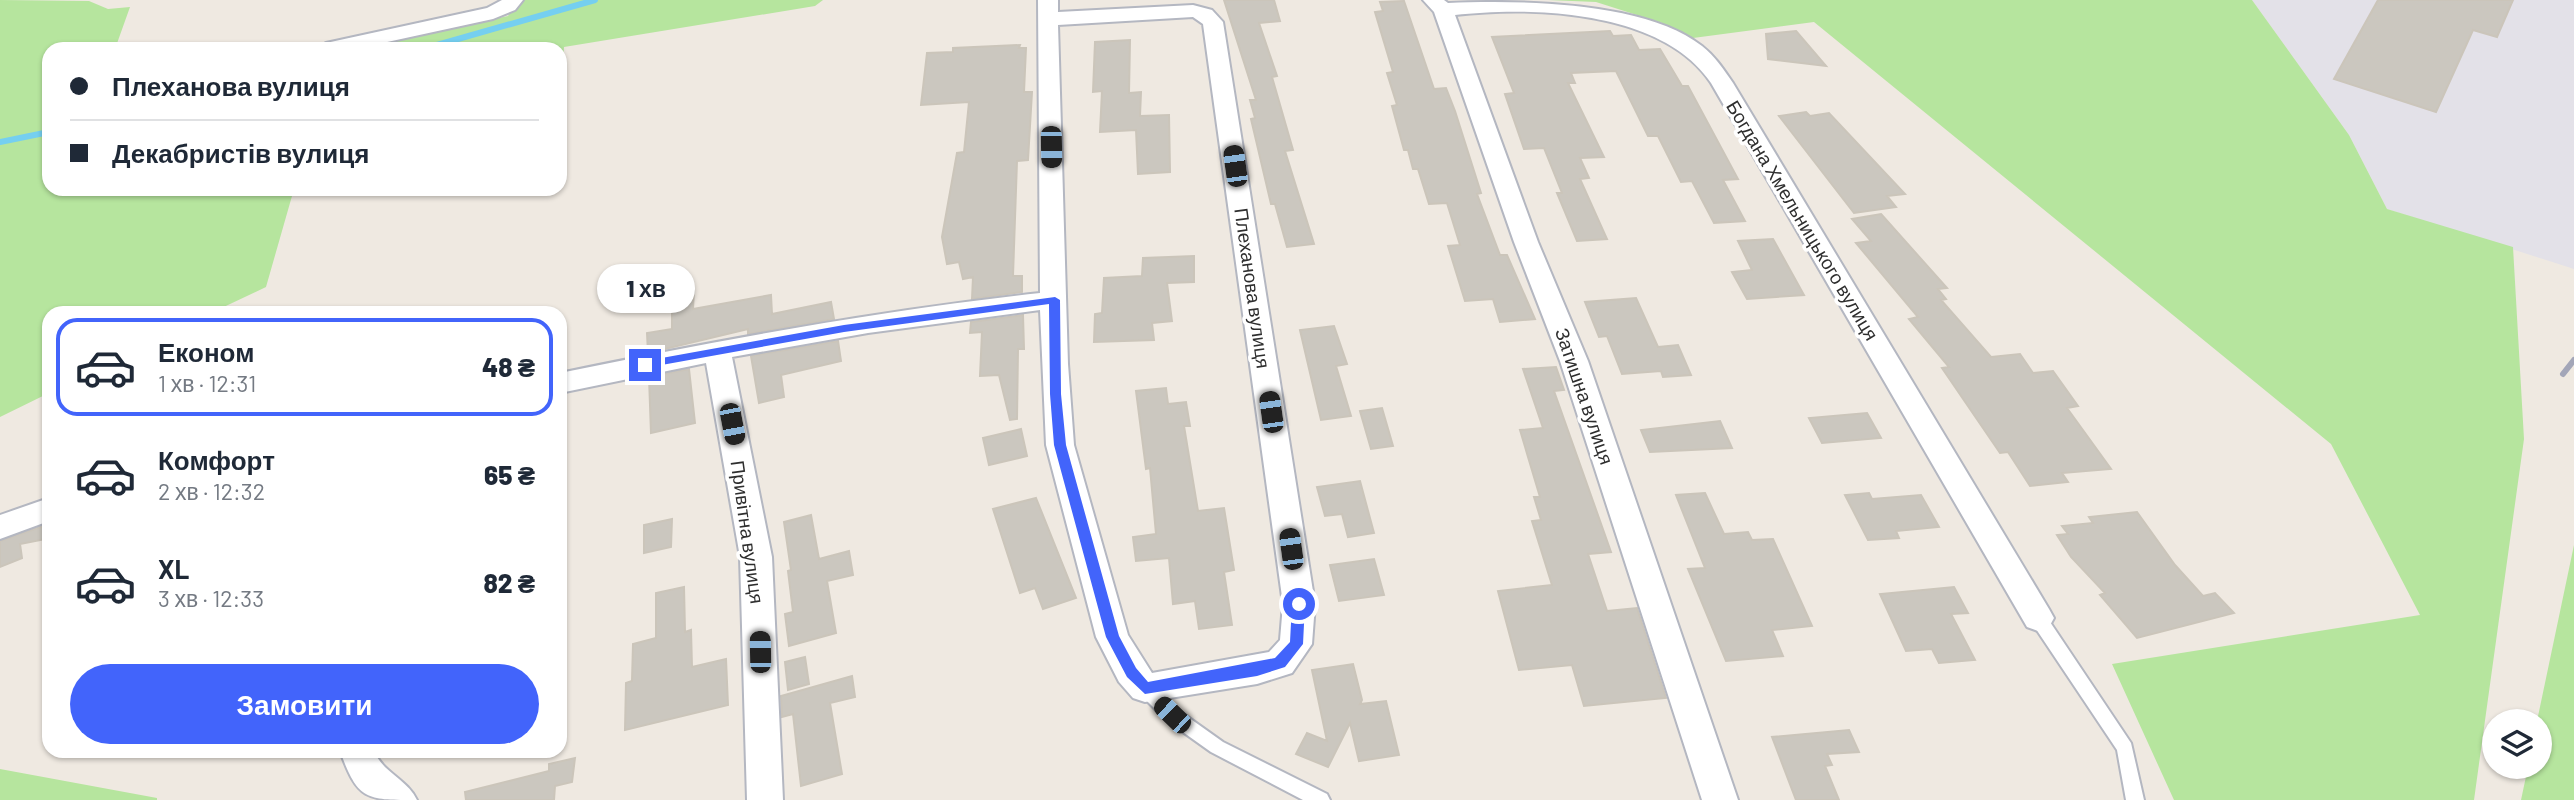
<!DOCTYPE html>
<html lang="uk">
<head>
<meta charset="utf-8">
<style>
	:root { --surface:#fff; --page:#f6f6f7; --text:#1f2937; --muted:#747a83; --line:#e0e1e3; --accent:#4264fb }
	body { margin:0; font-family:Barlow,sans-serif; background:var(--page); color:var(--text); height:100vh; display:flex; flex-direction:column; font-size:26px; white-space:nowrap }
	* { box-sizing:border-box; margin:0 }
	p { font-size:23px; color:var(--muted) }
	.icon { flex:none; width:38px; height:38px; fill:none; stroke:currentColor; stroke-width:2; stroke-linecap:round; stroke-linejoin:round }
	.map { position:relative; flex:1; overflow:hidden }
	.sheet { position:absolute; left:42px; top:306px; width:525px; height:452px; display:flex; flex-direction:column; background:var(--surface); border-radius:21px; box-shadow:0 2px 5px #0004 }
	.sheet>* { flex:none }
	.top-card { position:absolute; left:42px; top:42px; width:525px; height:154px; border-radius:21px; box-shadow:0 2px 5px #0004; display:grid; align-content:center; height:154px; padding:0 28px; background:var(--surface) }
	.buttons { position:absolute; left:2482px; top:709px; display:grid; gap:14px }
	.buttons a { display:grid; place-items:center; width:70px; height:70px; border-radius:50%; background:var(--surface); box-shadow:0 2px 5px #0004; font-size:35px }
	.end { position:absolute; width:32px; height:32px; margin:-16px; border:9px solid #4264fb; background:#fff; box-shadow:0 0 0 4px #fff }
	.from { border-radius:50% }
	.bubble { position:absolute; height:49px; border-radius:24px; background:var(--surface); box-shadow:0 2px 5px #0004; font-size:23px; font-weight:800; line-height:49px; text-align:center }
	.car { position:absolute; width:21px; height:42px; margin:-21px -10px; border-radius:9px; box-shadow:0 0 5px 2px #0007; background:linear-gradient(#222 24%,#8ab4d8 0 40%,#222 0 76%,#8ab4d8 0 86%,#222 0) }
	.top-card b { display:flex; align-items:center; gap:24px; height:66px; font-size:26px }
	.top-card b+b { border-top:2px solid var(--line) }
	.top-card i { width:18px; height:18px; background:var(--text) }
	ul { padding:12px 0 0; list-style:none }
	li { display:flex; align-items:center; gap:21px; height:98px; margin:0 14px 10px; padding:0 14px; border:4px solid transparent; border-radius:21px }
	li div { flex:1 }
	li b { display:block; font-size:26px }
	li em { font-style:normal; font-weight:800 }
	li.current { border-color:var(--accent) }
	li>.icon { width:63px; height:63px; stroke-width:1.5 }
	.action { display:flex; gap:14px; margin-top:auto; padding:14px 28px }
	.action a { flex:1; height:80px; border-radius:42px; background:var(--accent); color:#fff; font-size:28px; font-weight:800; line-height:80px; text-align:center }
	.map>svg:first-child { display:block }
	.industrial { fill:#e3e1e8 }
	.green { fill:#b6e59e }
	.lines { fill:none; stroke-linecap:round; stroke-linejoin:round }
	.stream { stroke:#75cff0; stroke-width:6 }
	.building { fill:#cbc7bf; stroke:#cbc5ba; stroke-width:2 }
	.lane-casing { stroke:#b4b7c1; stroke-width:4 }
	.street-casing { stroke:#b4b7c1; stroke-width:4 }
	.lane { fill:#fff; fill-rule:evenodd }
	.street { fill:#fff; fill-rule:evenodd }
	.rail { stroke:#a3a6b8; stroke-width:6 }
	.route { fill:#4264fb }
	.labels { text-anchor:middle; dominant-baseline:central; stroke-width:7; stroke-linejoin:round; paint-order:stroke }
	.street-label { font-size:19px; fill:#2e2e2e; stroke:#fff }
</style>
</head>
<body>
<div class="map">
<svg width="2574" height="800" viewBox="0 0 2574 800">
	<rect width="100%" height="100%" fill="#efe9e1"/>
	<path class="industrial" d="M 2252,0 L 2574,0 L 2574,269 L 2387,209 L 2349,135 Z"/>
	<path class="green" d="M 0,0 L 89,1 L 108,9 L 130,7 L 115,49 L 49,49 L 49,189 L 294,189 L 266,287 L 211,313 L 49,313 L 49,393 L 0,417 Z
		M 517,0 L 823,0 L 815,6 L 564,47 L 560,104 L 560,49 L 346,49 L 508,16 Z
		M 1548,0 L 2252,0 L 2349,135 L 2387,209 L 2513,247 L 2524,439 L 2474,800 L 2174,800 L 2112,664 L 2420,615 L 2331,444 L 1814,22 L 1693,38 L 1662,23 L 1596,2 Z
		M 2574,545 L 2574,800 L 2521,800 L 2528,767 L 2539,766 L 2537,721 Z
		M 0,769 L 157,798 L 157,800 L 0,800 Z"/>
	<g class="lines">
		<path class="stream" d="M 423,49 L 595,0
			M 0,142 L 49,132"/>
	</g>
	<path class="building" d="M 1224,0 L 1274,0 L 1280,21 L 1259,23 L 1277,76 L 1272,77 L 1293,150 L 1285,151 L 1314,244 L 1287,247 L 1275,204 L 1271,204 L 1251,119 L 1255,118 L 1250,100 L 1256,100 Z
		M 2378,0 L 2513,0 L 2497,37 L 2473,30 L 2436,112 L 2334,79 Z
		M 1404,1 L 1434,89 L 1446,88 L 1455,111 L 1481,193 L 1477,194 L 1500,255 L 1507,255 L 1535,319 L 1500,322 L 1493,299 L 1465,301 L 1448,246 L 1460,245 L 1447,203 L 1429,204 L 1418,169 L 1413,169 L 1408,150 L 1404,150 L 1392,106 L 1397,105 L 1387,73 L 1393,72 L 1375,12 L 1383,11 L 1380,2 Z
		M 1610,31 L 1613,36 L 1631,35 L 1639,50 L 1660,49 L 1682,86 L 1688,86 L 1738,179 L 1723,180 L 1745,221 L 1714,223 L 1692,181 L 1681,182 L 1658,136 L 1648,136 L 1616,71 L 1571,73 L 1575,83 L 1568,83 L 1604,157 L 1580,158 L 1589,178 L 1580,179 L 1607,239 L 1577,241 L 1557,193 L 1562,193 L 1544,148 L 1524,149 L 1505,94 L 1514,93 L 1492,37 Z
		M 1796,31 L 1826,66 L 1768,59 L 1766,34 Z
		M 1130,40 L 1129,93 L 1141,92 L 1140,116 L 1169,115 L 1170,172 L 1138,174 L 1136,130 L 1100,132 L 1102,91 L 1093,92 L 1095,42 Z
		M 1020,45 L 1019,48 L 1026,48 L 1024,92 L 1032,92 L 1028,160 L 1017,161 L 1013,276 L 1022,276 L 1022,292 L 972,299 L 973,277 L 963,279 L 959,262 L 947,264 L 942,237 L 957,153 L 964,152 L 969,102 L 921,105 L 927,53 L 953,52 L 953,48 Z
		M 1806,112 L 1810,116 L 1829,113 L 1905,194 L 1887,196 L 1896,207 L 1854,213 L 1779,116 Z
		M 1881,214 L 1947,288 L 1938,289 L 1946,299 L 1941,300 L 1991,357 L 2020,354 L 2033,373 L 2053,371 L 2078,406 L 2067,408 L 2111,469 L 2062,473 L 2068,482 L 2030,486 L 2008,452 L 2000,453 L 1942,368 L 1949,367 L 1909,319 L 1918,317 L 1856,243 L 1871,241 L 1852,219 Z
		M 1773,239 L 1804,295 L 1747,299 L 1732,272 L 1752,270 L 1738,241 Z
		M 1194,256 L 1194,282 L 1167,283 L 1172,321 L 1152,323 L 1154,340 L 1094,342 L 1095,314 L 1102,313 L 1104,278 L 1142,276 L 1143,258 Z
		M 694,291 L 693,309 L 771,295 L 772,314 L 831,302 L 834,319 L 748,334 L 748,329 L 648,353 L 647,333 L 672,329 L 672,295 Z
		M 1636,298 L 1658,347 L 1678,345 L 1691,375 L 1663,377 L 1661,371 L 1622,374 L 1607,336 L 1599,337 L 1585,302 Z
		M 1023,315 L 1024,349 L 1018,349 L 1017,419 L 1010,420 L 999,375 L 980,376 L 982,332 L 970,333 L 971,322 Z
		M 1334,326 L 1347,364 L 1336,366 L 1351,416 L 1321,420 L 1300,330 Z
		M 838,341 L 841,361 L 781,375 L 784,397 L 759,403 L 751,356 Z
		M 1556,367 L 1564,390 L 1554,391 L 1611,552 L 1588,554 L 1607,611 L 1637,608 L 1666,698 L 1584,706 L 1572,665 L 1519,670 L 1498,591 L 1552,585 L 1532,521 L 1541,520 L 1534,497 L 1540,497 L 1520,430 L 1543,428 L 1523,369 Z
		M 689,369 L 695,423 L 651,433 L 649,377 Z
		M 1166,388 L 1168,404 L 1186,402 L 1190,426 L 1184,426 L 1198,511 L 1224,508 L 1234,570 L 1224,572 L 1232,625 L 1199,629 L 1195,601 L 1173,604 L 1169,558 L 1136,561 L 1133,537 L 1156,534 L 1150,468 L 1146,469 L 1136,391 Z
		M 1382,408 L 1393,446 L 1371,449 L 1360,411 Z
		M 1867,413 L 1881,438 L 1822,443 L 1809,418 Z
		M 1720,421 L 1732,448 L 1650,452 L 1641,430 Z
		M 1021,429 L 1027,456 L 989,465 L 983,438 Z
		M 1360,481 L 1374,533 L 1348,537 L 1342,514 L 1325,516 L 1317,487 Z
		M 1705,493 L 1724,534 L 1748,532 L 1752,540 L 1773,539 L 1812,626 L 1772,630 L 1783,656 L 1726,661 L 1688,569 L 1705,568 L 1676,495 Z
		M 1869,493 L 1872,499 L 1921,495 L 1939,527 L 1896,531 L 1899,538 L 1868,540 L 1845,495 Z
		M 1036,498 L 1076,598 L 1043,609 L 1035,588 L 1020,593 L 993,509 Z
		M 2137,512 L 2175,565 L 2203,596 L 2215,593 L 2234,613 L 2137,638 L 2100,595 L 2105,593 L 2071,557 L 2057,535 L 2068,534 L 2062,526 L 2093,523 L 2089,517 Z
		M 811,515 L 819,559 L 849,551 L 853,575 L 827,581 L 836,633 L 789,646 L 785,614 L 793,612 L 788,571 L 791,570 L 784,522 Z
		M 672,519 L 671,547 L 644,553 L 644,525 Z
		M 49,524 L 46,539 L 20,544 L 22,558 L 0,567 L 0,541 Z
		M 1374,559 L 1384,595 L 1339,601 L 1330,565 Z
		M 684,587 L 685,632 L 691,630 L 692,667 L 726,659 L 728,705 L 625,730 L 626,683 L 632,681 L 633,644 L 656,638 L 656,593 Z
		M 1954,587 L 1968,613 L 1951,614 L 1975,660 L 1939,663 L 1932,649 L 1906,651 L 1880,594 Z
		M 805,657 L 809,684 L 788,690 L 785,662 Z
		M 1353,664 L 1362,700 L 1360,704 L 1386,701 L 1399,755 L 1359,761 L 1350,723 L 1328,767 L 1296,754 L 1307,733 L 1327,741 L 1312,670 Z
		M 852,676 L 855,697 L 830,703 L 842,774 L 801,786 L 793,714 L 782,717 L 781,696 Z
		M 1849,730 L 1859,752 L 1827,754 L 1832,765 L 1825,766 L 1839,800 L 1796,800 L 1772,737 Z
		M 575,758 L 572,782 L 555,786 L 554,800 L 466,800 L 465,792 L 549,771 L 549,764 Z"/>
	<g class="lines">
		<g class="lane-casing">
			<path id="lane" d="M 2038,611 L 2044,613 L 2131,743 L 2144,800 L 2126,800 L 2117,750 L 2032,623 L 2030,618 L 2032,613 Z
				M 1145,681 L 1151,683 L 1178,710 L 1223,742 L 1327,794 L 1330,800 L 1303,800 L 1211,752 L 1166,720 L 1139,693 L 1137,688 L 1139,683 Z"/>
		</g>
		<g class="street-casing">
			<path id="street" d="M 502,0 L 523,0 L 515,10 L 493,19 L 355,49 L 315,49 L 326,43 L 487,8 Z
				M 1038,0 L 1058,0 L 1058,12 L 1193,5 L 1212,10 L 1223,22 L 1315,604 L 1312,644 L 1292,673 L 1257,684 L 1145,702 L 1133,698 L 1119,682 L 1096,637 L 1046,445 L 1040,310 L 868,333 L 732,357 L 772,557 L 783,800 L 747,800 L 740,557 L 706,363 L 560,393 L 560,373 C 719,340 877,311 1040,293 ZM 1193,17 L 1203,24 L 1283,604 L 1280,640 L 1269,652 L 1152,673 L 1128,635 L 1074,445 L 1068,364 L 1058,25 Z
				M 1423,0 L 1444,0 L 1448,3 C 1518,0 1645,1 1702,46 C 1715,56 1724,70 1733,83 L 2049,609 L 2054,618 L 2049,627 L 2038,631 L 2027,627 L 1711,83 C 1663,11 1534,6 1455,15 L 1538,242 L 1588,361 L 1738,800 L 1702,800 L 1560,361 L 1514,242 L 1434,12 Z
				M 49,498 L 49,521 L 0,539 L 0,515 Z
				M 340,751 L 374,751 C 383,773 407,779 417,800 C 365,800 358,800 340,751 Z"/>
		</g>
		<use href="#lane" class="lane"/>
		<use href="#street" class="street"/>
		<path class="rail" d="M 2563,374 L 2574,360"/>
	</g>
	<path class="route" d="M 1055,297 L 1060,300 L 1061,394 L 1066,445 L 1119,636 L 1136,668 L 1148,682 L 1275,658 L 1290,642 L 1292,604 L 1299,598 L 1305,604 L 1303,644 L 1285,667 L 1257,676 L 1145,694 L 1127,677 L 1106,637 L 1054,445 L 1050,394 L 1049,304 L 844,332 L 645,368 L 640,365 L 645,361 L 844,325 Z"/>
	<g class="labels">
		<g class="street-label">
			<text transform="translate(1803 220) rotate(59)">Богдана Хмельницького вулиця</text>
			<text transform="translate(1253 288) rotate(82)">Плеханова вулиця</text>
			<text transform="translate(1585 396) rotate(71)">Затишна вулиця</text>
			<text transform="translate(748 532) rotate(82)">Привітна вулиця</text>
		</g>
	</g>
</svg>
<div class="buttons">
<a><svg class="icon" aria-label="layers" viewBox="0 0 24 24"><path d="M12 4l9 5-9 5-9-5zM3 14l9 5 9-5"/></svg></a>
</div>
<i class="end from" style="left:1299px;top:604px"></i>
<i class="end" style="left:645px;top:365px"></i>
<div class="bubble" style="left:597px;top:264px;width:98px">1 хв</div>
<i class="car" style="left:1051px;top:147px;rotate:179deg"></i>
<i class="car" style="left:1235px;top:166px;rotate:352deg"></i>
<i class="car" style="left:1271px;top:412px;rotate:352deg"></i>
<i class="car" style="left:732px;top:424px;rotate:169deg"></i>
<i class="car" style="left:1291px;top:549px;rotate:352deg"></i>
<i class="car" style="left:760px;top:652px;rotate:359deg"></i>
<i class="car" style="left:1172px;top:715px;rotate:314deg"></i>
<div class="top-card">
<b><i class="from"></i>Плеханова вулиця</b>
<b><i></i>Декабристів вулиця</b>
</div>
<section class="sheet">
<ul>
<li class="current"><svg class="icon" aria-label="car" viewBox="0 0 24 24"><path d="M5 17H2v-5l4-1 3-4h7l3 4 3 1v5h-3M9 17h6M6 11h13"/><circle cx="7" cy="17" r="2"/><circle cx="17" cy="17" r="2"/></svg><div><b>Економ</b><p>1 хв · 12:31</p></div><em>48 ₴</em></li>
<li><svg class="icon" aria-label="car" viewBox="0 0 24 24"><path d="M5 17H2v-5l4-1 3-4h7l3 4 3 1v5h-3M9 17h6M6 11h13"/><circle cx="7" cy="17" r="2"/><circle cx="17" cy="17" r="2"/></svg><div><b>Комфорт</b><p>2 хв · 12:32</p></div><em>65 ₴</em></li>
<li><svg class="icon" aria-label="car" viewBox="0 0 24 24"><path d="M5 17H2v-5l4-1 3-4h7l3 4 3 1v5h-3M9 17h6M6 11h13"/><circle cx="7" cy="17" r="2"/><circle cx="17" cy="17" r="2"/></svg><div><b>XL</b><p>3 хв · 12:33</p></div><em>82 ₴</em></li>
</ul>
<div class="action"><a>Замовити</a></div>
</section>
</div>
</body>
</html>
